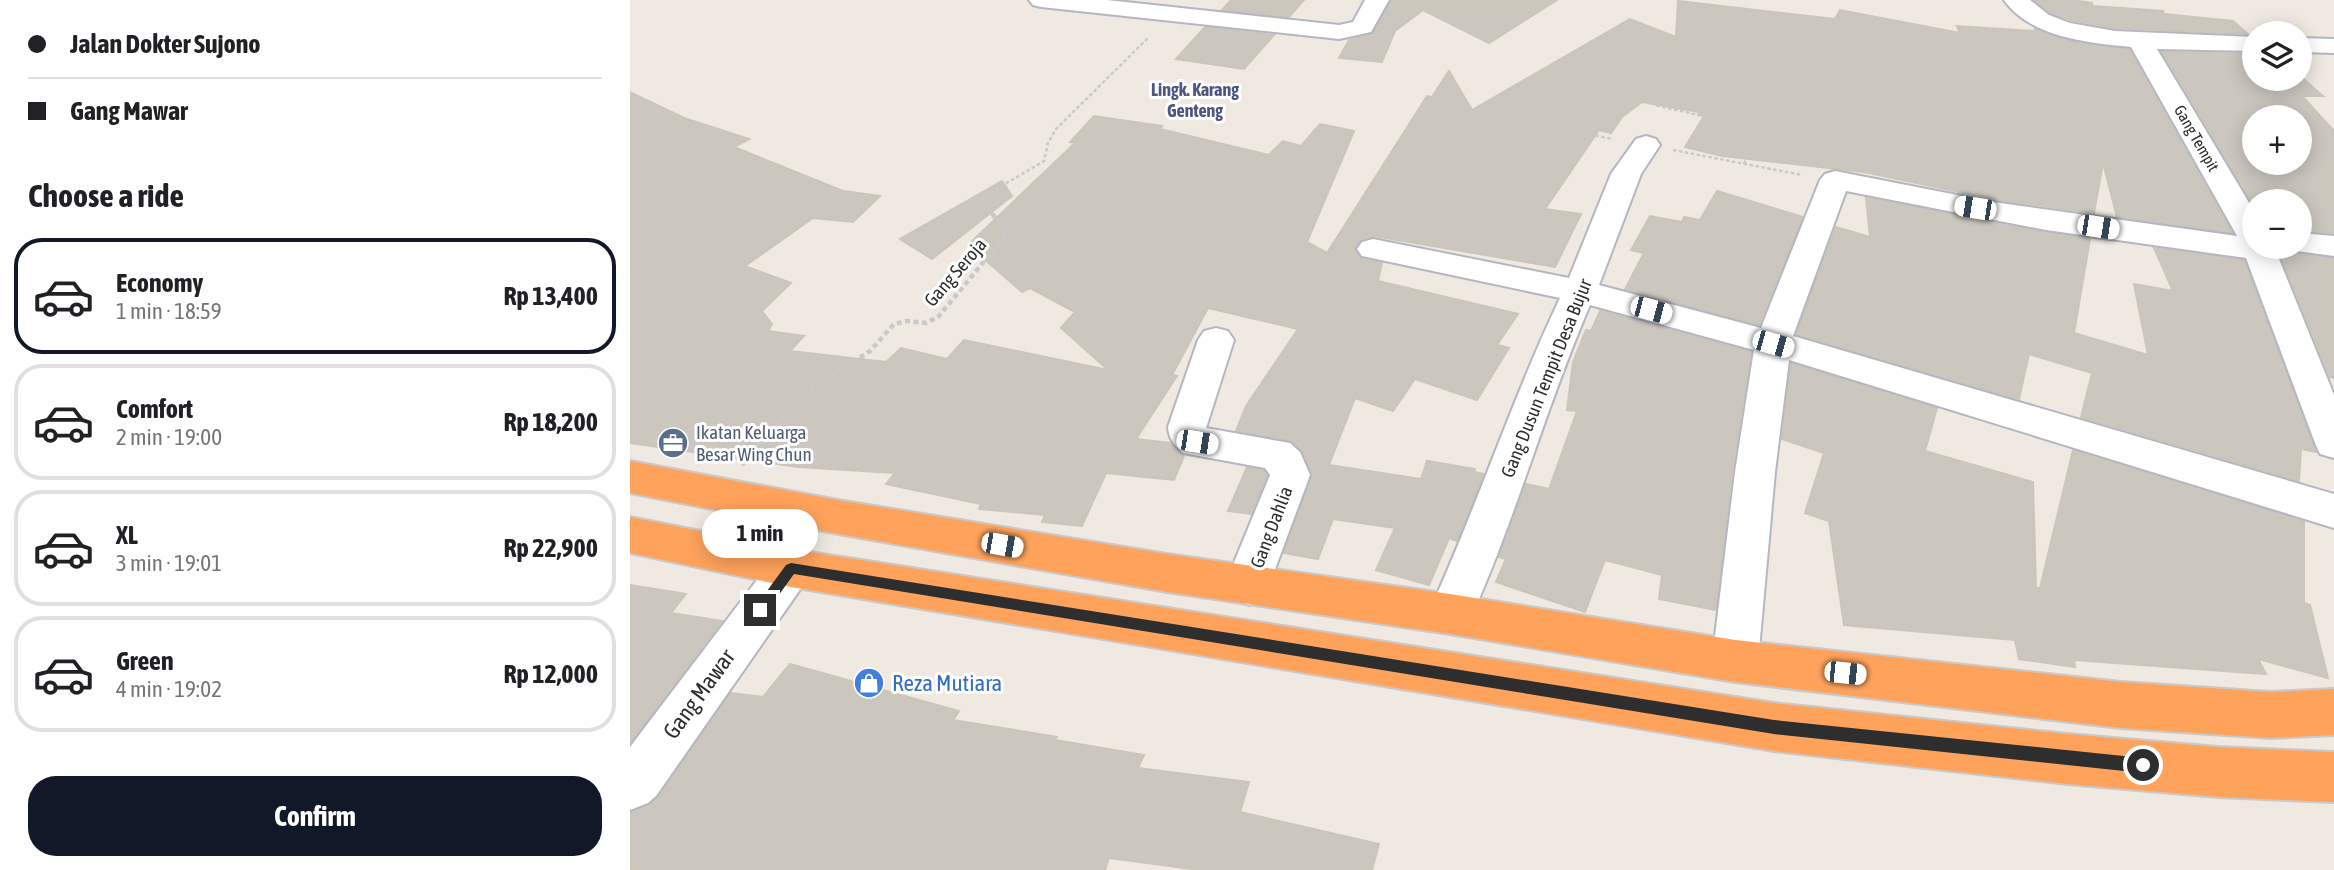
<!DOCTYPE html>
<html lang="en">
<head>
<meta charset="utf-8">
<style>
	:root { --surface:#fff; --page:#f6f6f6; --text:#202124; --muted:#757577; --line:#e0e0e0; --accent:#111827 }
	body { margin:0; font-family:"Asap Condensed",sans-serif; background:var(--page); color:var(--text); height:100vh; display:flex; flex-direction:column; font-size:26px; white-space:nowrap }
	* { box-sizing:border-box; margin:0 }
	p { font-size:23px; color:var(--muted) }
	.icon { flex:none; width:38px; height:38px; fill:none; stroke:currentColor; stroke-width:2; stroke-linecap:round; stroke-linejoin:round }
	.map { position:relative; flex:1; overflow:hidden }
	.sheet { display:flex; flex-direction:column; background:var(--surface); width:630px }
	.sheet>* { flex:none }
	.hud { display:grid; align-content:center; height:154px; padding:0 28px; background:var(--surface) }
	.fabs { position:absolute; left:1612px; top:21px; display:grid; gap:14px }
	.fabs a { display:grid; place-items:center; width:70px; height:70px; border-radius:50%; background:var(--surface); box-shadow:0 4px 18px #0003; font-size:35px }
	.end { position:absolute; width:32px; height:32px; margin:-16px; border:9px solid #2e2e2e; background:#fff; box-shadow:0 0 0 4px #fff }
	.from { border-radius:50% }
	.bubble { position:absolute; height:49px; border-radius:24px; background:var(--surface); box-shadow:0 4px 18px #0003; font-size:23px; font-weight:700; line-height:49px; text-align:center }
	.car { position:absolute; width:21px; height:42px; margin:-21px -10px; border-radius:9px; box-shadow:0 0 5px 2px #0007; background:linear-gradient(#fff 24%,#345 0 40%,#fff 0 76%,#345 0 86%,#fff 0) }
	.hud b { display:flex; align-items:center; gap:24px; height:66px; font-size:26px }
	.hud b+b { border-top:2px solid var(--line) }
	.hud i { width:18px; height:18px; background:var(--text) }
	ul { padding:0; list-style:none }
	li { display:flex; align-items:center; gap:21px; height:116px; margin:0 14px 10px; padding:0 14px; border:4px solid var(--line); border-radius:28px }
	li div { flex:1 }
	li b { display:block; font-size:26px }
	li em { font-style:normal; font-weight:700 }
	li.active { border-color:var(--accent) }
	li>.icon { width:63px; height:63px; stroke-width:1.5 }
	h2 { padding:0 28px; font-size:32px; line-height:84px }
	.cta { display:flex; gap:14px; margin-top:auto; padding:14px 28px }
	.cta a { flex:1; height:80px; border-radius:28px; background:var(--accent); color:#fff; font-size:28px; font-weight:700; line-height:80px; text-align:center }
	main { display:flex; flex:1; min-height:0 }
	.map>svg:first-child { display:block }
	.building { fill:#cbc7bf; stroke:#cbc5ba; stroke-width:2; fill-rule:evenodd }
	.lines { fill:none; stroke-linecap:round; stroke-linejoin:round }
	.street-casing { stroke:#b4b7c1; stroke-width:4 }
	.highway-casing { stroke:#c9c9c9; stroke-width:4 }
	.path-far1 { stroke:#c9c9c9; stroke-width:2.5; stroke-dasharray:3.5 2.5; stroke-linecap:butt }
	.path { stroke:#c9c9c9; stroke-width:4.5; stroke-dasharray:5 3.5; stroke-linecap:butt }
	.street { fill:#fff; fill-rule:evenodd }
	.highway { fill:#ffa35c; fill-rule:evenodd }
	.route { fill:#2e2e2e }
	.labels { text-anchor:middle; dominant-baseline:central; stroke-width:6; stroke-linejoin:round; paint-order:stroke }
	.far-street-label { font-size:16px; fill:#2e2e2e; stroke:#fff }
	.far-neighbourhood-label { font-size:18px; font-weight:bold; fill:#4d5680; stroke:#fff }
	.street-label { font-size:19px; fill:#2e2e2e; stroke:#fff }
	.service-label { font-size:19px; fill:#4e5e75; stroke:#fff; text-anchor:start }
	.near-shop-label { font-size:23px; fill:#366cbe; stroke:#fff; text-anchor:start }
	.near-street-label { font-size:23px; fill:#2e2e2e; stroke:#fff }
</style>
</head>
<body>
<main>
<section class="sheet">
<div class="hud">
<b><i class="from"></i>Jalan Dokter Sujono</b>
<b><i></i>Gang Mawar</b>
</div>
<h2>Choose a ride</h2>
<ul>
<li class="active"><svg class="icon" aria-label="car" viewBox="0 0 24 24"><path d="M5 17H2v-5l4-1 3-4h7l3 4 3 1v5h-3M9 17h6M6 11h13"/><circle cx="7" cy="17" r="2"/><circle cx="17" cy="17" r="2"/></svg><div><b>Economy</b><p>1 min · 18:59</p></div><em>Rp 13,400</em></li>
<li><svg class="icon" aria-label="car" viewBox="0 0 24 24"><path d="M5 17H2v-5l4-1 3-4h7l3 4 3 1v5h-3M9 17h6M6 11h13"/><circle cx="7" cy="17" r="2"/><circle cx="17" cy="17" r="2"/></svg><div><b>Comfort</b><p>2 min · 19:00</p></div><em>Rp 18,200</em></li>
<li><svg class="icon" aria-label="car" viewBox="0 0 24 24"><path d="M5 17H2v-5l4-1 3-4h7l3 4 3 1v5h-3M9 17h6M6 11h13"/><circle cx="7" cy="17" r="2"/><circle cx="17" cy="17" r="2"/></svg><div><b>XL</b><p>3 min · 19:01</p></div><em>Rp 22,900</em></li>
<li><svg class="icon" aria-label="car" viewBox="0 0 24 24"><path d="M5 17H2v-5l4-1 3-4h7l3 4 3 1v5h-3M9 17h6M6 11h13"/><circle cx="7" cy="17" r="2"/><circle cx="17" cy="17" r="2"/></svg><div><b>Green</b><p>4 min · 19:02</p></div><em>Rp 12,000</em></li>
</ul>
<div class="cta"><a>Confirm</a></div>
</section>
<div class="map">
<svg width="1704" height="870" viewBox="0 0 1704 870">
	<rect width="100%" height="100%" fill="#efe9e1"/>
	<path class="building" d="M 601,0 L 674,0 L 659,17 L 592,10 Z
		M 761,0 L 927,0 L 859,43 L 793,10 L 765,31 L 752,62 L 709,58 L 719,40 L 743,33 Z
		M 1404,0 L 1441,0 L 1462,3 L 1463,6 L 1533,11 L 1534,14 L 1603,21 L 1618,34 L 1485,28 L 1441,20 L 1420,13 Z
		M 1048,1 L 1205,19 L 1210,10 L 1330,33 L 1327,26 L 1405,31 L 1405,28 L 1449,43 L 1499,49 L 1602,233 L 1487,217 L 1473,163 L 1464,213 L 1363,199 L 1234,172 L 1092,156 L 1055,147 L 1074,116 L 1068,115 L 1069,112 L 1012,102 L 992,117 L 981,133 L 969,130 L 915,209 L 951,214 L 925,267 L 744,236 L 731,239 L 725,247 L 731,259 L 752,263 L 748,281 L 888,314 L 867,345 L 879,348 L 847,400 L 785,379 L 763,411 L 725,398 L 699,465 L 791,479 L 797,461 L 845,469 L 844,472 L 854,474 L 827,541 L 819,538 L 799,585 L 746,570 L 765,528 L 703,519 L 688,559 L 654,553 L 682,474 L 672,451 L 662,441 L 606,431 L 616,406 L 668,329 L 578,308 L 542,375 L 547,376 L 506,439 L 540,443 L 554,456 L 544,480 L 476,473 L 452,526 L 412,522 L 415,515 L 349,509 L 351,504 L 256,484 L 265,473 L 168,467 L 0,443 L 0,92 L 54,118 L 119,139 L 104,147 L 213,191 L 250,196 L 223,222 L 183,218 L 115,266 L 161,283 L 132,311 L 142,324 L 138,331 L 174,336 L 160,351 L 256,362 L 271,348 L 317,359 L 334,340 L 478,370 L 431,328 L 445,312 L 400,288 L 392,292 L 338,245 L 445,143 L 440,142 L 464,116 L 532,126 L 530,129 L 639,155 L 653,141 L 671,146 L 690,124 L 724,131 L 677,242 L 697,253 L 797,96 L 802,97 L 819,71 L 842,110 L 1000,19 L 1046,37 Z
		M 575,27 L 644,35 L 614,69 L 546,59 Z
		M 1532,52 L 1624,54 L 1624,79 L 1670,79 L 1670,76 L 1693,96 L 1672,96 L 1704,131 L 1704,233 L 1670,231 L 1670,201 L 1624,201 L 1624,206 ZM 1624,117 L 1670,117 L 1670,163 L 1624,163 Z
		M 372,181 L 382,196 L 302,259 L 270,239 Z
		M 1087,191 L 1173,217 L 1129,325 L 995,289 L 1014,253 L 1001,250 L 1020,216 L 1052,222 L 1054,217 L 1070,220 Z
		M 1236,198 L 1460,239 L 1444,333 L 1518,355 L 1504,284 L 1543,291 L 1524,248 L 1614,260 L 1686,452 L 1671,449 L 1669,481 L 1451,417 L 1462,373 L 1399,354 L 1389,399 L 1166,334 L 1206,227 L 1240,237 Z
		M 1647,247 L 1654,247 L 1659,253 L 1704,258 L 1704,378 L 1700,377 Z
		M 970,311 L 1121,352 L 1102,472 L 1086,610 L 1029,599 L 1032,575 L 975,560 L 955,612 L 866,582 L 876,559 L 869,557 L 896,484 L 919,489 L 947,411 L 937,410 L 943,362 L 956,330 L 961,331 Z
		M 1161,363 L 1307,408 L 1295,451 L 1403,482 L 1406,588 L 1410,588 L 1443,450 L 1674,521 L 1674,603 L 1680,605 L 1698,678 L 1628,659 L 1636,674 L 1444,660 L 1445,667 L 1389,659 L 1385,640 L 1214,625 L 1199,521 L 1175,513 L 1194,453 L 1152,439 Z
		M 617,467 L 633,470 L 637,475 L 621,514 L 598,511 Z
		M 0,585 L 56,594 L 41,613 L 92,621 L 0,743 Z
		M 160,664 L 329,711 L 323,720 L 427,737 L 425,740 L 514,755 L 508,768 L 619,782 L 610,812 L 749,844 L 742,870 L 569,870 L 479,858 L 475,870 L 0,870 L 0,812 L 19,805 L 28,798 L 101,693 L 133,697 Z"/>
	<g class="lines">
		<g class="street-casing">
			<path id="street" d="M 399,0 L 477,0 L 709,25 L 723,22 L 735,0 L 759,0 L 741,32 L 709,39 L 411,7 L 403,5 Z
				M 1374,0 L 1400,0 L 1419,15 L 1440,23 L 1485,31 L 1624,37 L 1624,51 L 1527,49 L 1624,211 L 1624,247 L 1644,247 L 1645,249 L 1704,395 L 1704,458 L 1690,454 L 1685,443 L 1616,258 L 1416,230 L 1216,191 L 1163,336 L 1704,494 L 1704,528 L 1159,360 L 1145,472 L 1128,661 L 1121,676 L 1105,682 L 1089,676 L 1082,661 L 1105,472 L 1124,350 L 960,305 C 914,411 885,523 836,628 L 820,634 L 804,628 L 798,614 C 846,510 881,401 930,298 L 732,256 L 727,249 L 732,242 L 743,239 L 939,278 L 981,174 L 1006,139 L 1016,136 L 1026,139 L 1030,145 L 1011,174 L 969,285 L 1131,328 L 1190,180 L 1195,174 L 1205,171 L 1363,202 L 1607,236 L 1501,47 C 1459,43 1401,38 1374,0 Z
				M 1670,38 L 1704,39 L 1704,53 L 1670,52 Z
				M 1670,233 L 1704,236 L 1704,256 L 1659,250 L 1657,247 L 1670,247 Z
				M 586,328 L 598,331 L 604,340 L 576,428 L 660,443 L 670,452 L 680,475 L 634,599 L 619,605 L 604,599 L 597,586 L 605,560 L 640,475 L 635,468 L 553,453 C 544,445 539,439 538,427 L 568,340 L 574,331 Z
				M 161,549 L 176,555 L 183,568 L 176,581 L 26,796 L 18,803 L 0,810 L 0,747 L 146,555 Z"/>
		</g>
		<g class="highway-casing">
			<path id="highway" d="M 0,461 L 208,500 L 537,554 L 820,594 L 1105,640 L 1491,682 L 1640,692 L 1704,689 L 1704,735 L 1640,738 L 1491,728 L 1105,682 L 820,634 L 537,592 L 208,534 L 0,493 Z
				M 0,517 L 161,549 L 1144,703 L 1438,734 L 1588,747 L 1704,752 L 1704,802 L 1588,797 L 1438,784 L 1144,751 L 161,587 L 0,553 Z"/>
		</g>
		<path class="path-far1" d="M 1063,30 L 1021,98 L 1024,105 L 1210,147
			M 871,118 L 983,139
			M 1043,150 L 1172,175
			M 1114,164 L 1129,130
			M 363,215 L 353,202 L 353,197 L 414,161 L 418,143 L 426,129 L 519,37"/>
		<path class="path" d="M 112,465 L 167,398 L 240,351 L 264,324 L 277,321 L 296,323 L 308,317 L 376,235 L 362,213"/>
		<use href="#street" class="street"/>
		<use href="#highway" class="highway"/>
	</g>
	<path class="route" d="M 161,563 L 1144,720 L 1513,758 L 1518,760 L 1520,765 L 1518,771 L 1513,773 L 1144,734 L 164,574 L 135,614 L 126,614 L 126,606 L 156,565 Z"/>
	<defs>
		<g id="office-disc" transform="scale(1.575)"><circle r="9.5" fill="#5c6f8a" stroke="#fff"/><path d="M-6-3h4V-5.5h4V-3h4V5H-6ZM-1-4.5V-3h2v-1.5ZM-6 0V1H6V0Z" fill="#fff"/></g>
		<g id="shop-disc" transform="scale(1.575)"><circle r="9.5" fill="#3f7fe0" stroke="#fff"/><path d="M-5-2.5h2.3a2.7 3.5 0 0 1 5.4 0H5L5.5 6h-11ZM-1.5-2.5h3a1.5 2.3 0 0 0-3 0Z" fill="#fff"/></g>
	</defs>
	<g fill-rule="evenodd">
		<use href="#office-disc" x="43" y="443"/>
		<use href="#shop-disc" x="239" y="683"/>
	</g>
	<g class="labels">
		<g class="far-street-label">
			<text transform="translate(1567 138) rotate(60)">Gang Tempit</text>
		</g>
		<g class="far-neighbourhood-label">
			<text x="565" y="89">Lingk. Karang<tspan x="565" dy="21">Genteng</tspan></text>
		</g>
		<g class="street-label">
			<text transform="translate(325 272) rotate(-49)">Gang Seroja</text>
			<text transform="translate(916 378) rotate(-68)">Gang Dusun Tempit Desa Bujur</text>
			<text transform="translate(641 527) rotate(-69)">Gang Dahlia</text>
		</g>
		<g class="service-label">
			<text x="66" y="432">Ikatan Keluarga<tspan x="66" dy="22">Besar Wing Chun</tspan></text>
		</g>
		<g class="near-shop-label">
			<text x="262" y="683">Reza Mutiara</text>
		</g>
		<g class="near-street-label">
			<text transform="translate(69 694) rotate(-54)">Gang Mawar</text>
		</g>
	</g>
</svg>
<div class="fabs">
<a><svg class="icon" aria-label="layers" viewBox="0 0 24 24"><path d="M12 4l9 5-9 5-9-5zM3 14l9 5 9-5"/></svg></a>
<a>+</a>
<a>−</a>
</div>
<i class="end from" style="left:1513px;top:765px"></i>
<i class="end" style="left:130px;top:610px"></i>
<div class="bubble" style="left:72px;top:509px;width:116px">1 min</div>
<i class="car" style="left:1345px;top:208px;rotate:279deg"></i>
<i class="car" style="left:1468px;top:227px;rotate:99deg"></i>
<i class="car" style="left:1021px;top:310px;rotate:105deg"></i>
<i class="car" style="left:1143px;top:344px;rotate:106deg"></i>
<i class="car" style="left:567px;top:442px;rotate:99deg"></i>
<i class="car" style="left:372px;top:545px;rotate:100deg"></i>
<i class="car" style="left:1215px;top:673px;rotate:96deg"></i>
</div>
</main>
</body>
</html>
